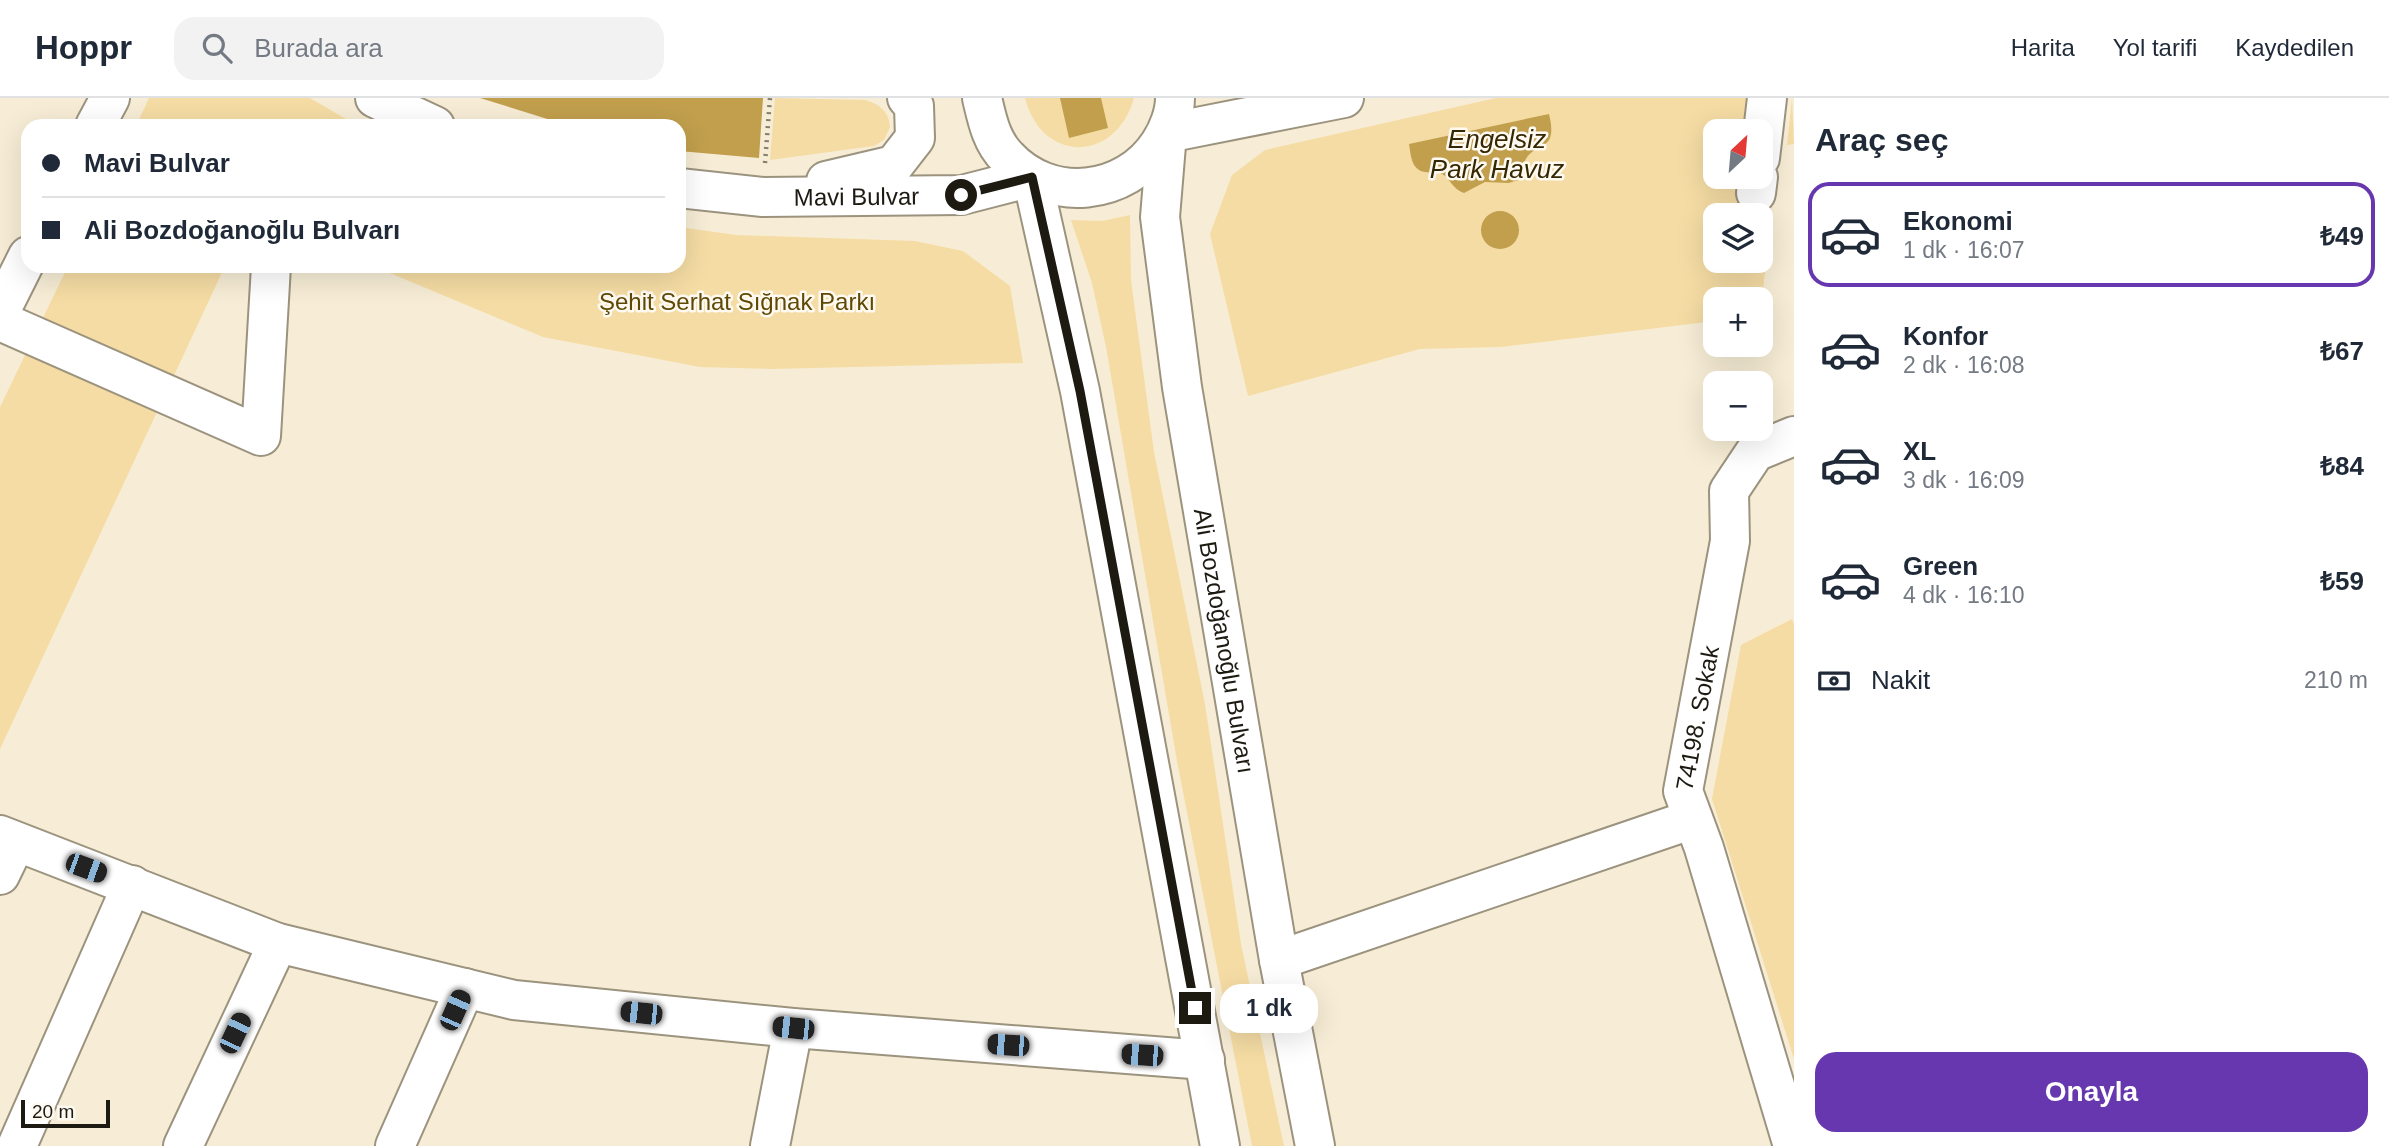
<!DOCTYPE html>
<html lang="tr">
<head>
<meta charset="utf-8">
<style>
	:root { --surface:#fff; --page:#f2f2f3; --text:#1f2937; --muted:#747a83; --line:#e0e1e3; --accent:#6637af }
	body { margin:0; font-family:Arial,sans-serif; background:var(--page); color:var(--text); height:100vh; display:flex; flex-direction:column; font-size:26px; white-space:nowrap }
	* { box-sizing:border-box; margin:0 }
	p { font-size:23px; color:var(--muted) }
	.icon { flex:none; width:38px; height:38px; fill:none; stroke:currentColor; stroke-width:2; stroke-linecap:round; stroke-linejoin:round }
	.map { position:relative; flex:1; overflow:hidden }
	.side { display:flex; flex-direction:column; background:var(--surface); width:595px }
	.side>* { flex:none }
	.guide { position:absolute; left:21px; top:21px; width:665px; height:154px; border-radius:21px; box-shadow:0 7px 28px #0002; display:grid; align-content:center; height:154px; padding:0 21px; background:var(--surface) }
	.needle { width:46px; rotate:26deg }
	.buttons { position:absolute; left:1703px; top:21px; display:grid; gap:14px }
	.buttons a { display:grid; place-items:center; width:70px; height:70px; border-radius:14px; background:var(--surface); box-shadow:0 7px 28px #0002; font-size:35px }
	.scale { position:absolute; left:21px; bottom:18px; width:89px; box-sizing:border-box; padding-left:7px; border:4px solid #1d1a12; border-top:0; font-size:19px; line-height:24px; white-space:nowrap; color:#1d1a12; -webkit-text-stroke:5px #fefaf1; paint-order:stroke }
	.end { position:absolute; width:32px; height:32px; margin:-16px; border:9px solid #1d1a12; background:#fff; box-shadow:0 0 0 4px #fff }
	.from { border-radius:50% }
	.bubble { position:absolute; height:49px; border-radius:21px; background:var(--surface); box-shadow:0 7px 28px #0002; font-size:23px; font-weight:800; line-height:49px; text-align:center }
	.car { position:absolute; width:21px; height:42px; margin:-21px -10px; border-radius:9px; box-shadow:0 0 5px 2px #0007; background:linear-gradient(#222 24%,#8ab4d8 0 40%,#222 0 76%,#8ab4d8 0 86%,#222 0) }
	.guide b { display:flex; align-items:center; gap:24px; height:66px; font-size:26px }
	.guide b+b { border-top:2px solid var(--line) }
	.guide i { width:18px; height:18px; background:var(--text) }
	ul { padding:0; list-style:none }
	li { display:flex; align-items:center; gap:21px; height:105px; margin:0 14px 10px; padding:0 7px; border:4px solid transparent; border-radius:21px }
	li div { flex:1 }
	li b { display:block; font-size:26px }
	li em { font-style:normal; font-weight:800 }
	li.on { border-color:var(--accent) }
	li>.icon { width:63px; height:63px; stroke-width:1.5 }
	h2 { padding:0 21px; font-size:32px; line-height:84px }
	.pay { display:flex; align-items:center; gap:18px; height:77px; padding:0 21px; font-size:26px }
	.pay p { margin-inline-start:auto }
	.button { display:flex; gap:14px; margin-top:auto; padding:14px 21px }
	.button a { flex:1; height:80px; border-radius:21px; background:var(--accent); color:#fff; font-size:28px; font-weight:800; line-height:80px; text-align:center }
	header { display:flex; align-items:center; gap:42px; box-sizing:border-box; height:98px; padding:0 35px; background:var(--surface); border-bottom:2px solid var(--line) }
	header strong { font-size:33px }
	nav { display:flex; gap:38px; margin-inline-start:auto; font-size:24px }
	.search { width:490px; height:63px; background:var(--page); display:flex; align-items:center; gap:18px; box-sizing:border-box; padding:0 24px; border-radius:21px; color:var(--muted); font-size:26px }
	main { display:flex; flex:1; min-height:0 }
	.map>svg:first-child { display:block }
	.green { fill:#f5dca4 }
	.water { fill:#c19f4d }
	.lines { fill:none; stroke-linecap:round; stroke-linejoin:round }
	.minor-casing { stroke:#9c937f; stroke-width:42 }
	.major-casing { stroke:#9c937f; stroke-width:42 }
	.path { stroke:#847e6e; stroke-width:4.5; stroke-dasharray:2 5; stroke-linecap:butt }
	.minor { stroke:#fff; stroke-width:38 }
	.major { stroke:#fff; stroke-width:38 }
	.route { stroke:#1d1a12; stroke-width:9 }
	.labels { text-anchor:middle; dominant-baseline:central; stroke-width:5; stroke-linejoin:round; paint-order:stroke }
	.street-label { font-size:24px; fill:#1d1a12; stroke:#fefaf1 }
	.park-label { font-size:24px; fill:#604905; stroke:#fefaf1 }
	.water-label { font-size:26px; font-style:italic; fill:#352702; stroke:#fefaf1 }
</style>
</head>
<body>
<header>
<strong>Hoppr</strong>
<div class="search"><svg class="icon" aria-label="search" viewBox="0 0 24 24"><circle cx="10" cy="10" r="6"/><path d="M15 15l6 6"/></svg>Burada ara</div>
<nav><a>Harita</a><a>Yol tarifi</a><a>Kaydedilen</a></nav>
</header>
<main>
<div class="map">
<svg width="1794" height="1048" viewBox="0 0 1794 1048">
	<rect width="100%" height="100%" fill="#f7edd6"/>
	<path class="green" d="M 149,0 L 310,0 L 358,28 L 136,28 Z
		M 775,0 L 865,2 C 879,6 889,13 890,29 L 884,42 L 874,48 L 770,62 Z
		M 1025,0 L 1134,0 C 1116,65 1042,66 1025,0 Z
		M 1496,0 L 1760,0 L 1756,33 L 1715,33 L 1715,79 L 1751,79 L 1747,117 L 1715,117 L 1715,163 L 1760,163 L 1761,142 L 1768,146 L 1761,210 L 1760,201 L 1715,201 L 1715,223 L 1501,249 L 1420,251 L 1248,298 L 1210,136 L 1232,77 L 1265,52 Z
		M 1792,0 L 1794,46 L 1787,47 Z
		M 1130,117 L 1131,182 L 1154,354 L 1205,606 L 1241,846 L 1284,1048 L 1252,1048 L 1177,663 L 1106,249 L 1092,185 L 1071,122 L 1102,123 Z
		M 679,129 L 736,137 L 915,143 L 963,153 L 1010,188 L 1023,265 L 772,271 L 700,269 L 543,239 L 373,168 L 679,168 Z
		M 68,168 L 225,168 L 0,651 L 0,309 Z
		M 1792,521 L 1794,526 L 1794,961 L 1712,701 L 1741,547 Z"/>
	<path class="water" d="M 480,0 L 763,0 L 759,60 L 679,53 L 679,28 L 570,28 Z
		M 1060,0 L 1101,0 L 1108,30 L 1069,40 Z
		M 1549,16 C 1559,57 1534,41 1524,65 C 1522,72 1519,73 1521,81 L 1509,85 L 1485,84 L 1464,95 C 1452,91 1451,81 1442,76 C 1436,73 1431,75 1425,74 C 1411,72 1411,57 1409,46 Z
		M1481 132a19 19 0 1 1 38 0a19 19 0 1 1-38 0Z"/>
	<g class="lines">
		<g class="minor-casing">
			<g id="minor">
				<path d="M 95,28 L 110,0"/>
				<path d="M 1760,60 L 1767,0"/>
				<path d="M 1756,95 L 1758,79"/>
				<path d="M 0,214 L 28,158"/>
				<path d="M 0,223 L 261,338 L 271,168"/>
				<path d="M 0,737 L 278,845 L 514,902 L 793,930 L 1205,962"/>
				<path d="M 0,777 L 16,744"/>
				<path d="M 1279,862 L 1693,721"/>
				<path d="M 17,1048 L 132,787"/>
				<path d="M 183,1048 L 278,845"/>
				<path d="M 395,1048 L 465,890"/>
				<path d="M 770,1048 L 793,930"/>
				<path id="s1" d="M 1793,1048 L 1704,750 L 1683,693 L 1730,443 L 1729,393 L 1755,354 L 1794,338"/>
			</g>
		</g>
		<g class="major-casing">
			<g id="major">
				<path d="M 375,0 L 435,28"/>
				<path d="M 982,0 C 987,21 991,43 1007,59 C 1050,106 1126,98 1160,45 C 1168,33 1175,15 1175,0"/>
				<path id="s2" d="M 1167,35 L 1160,119 L 1182,289 L 1279,862 L 1315,1048"/>
				<path d="M 1167,35 L 1344,0"/>
				<path d="M 1032,79 L 1080,293 L 1220,1048"/>
				<path d="M 826,83 L 894,67 L 915,40 L 914,8 L 907,0"/>
				<path id="s3" d="M 679,90 L 763,99 L 962,97 L 1032,79"/>
			</g>
		</g>
		<path class="path" d="M 765,65 L 770,0"/>
		<use href="#minor" class="minor"/>
		<use href="#major" class="major"/>
	</g>
	<g class="lines">
		<path class="route" d="M 961,97 L 1032,79 L 1080,293 L 1195,910"/>
	</g>
	<g class="labels">
		<g class="street-label">
			<text stroke="none"><textPath href="#s3" startOffset="178">Mavi Bulvar</textPath></text>
			<text stroke="none"><textPath href="#s2" startOffset="513">Ali Bozdoğanoğlu Bulvarı</textPath></text>
			<text stroke="none"><textPath href="#s1" startOffset="446">74198. Sokak</textPath></text>
		</g>
		<g class="park-label">
			<text x="737" y="203">Şehit Serhat Sığnak Parkı</text>
		</g>
		<g class="water-label">
			<text x="1497" y="41">Engelsiz<tspan x="1497" dy="30">Park Havuz</tspan></text>
		</g>
	</g>
</svg>
<div class="buttons">
<a><svg class="needle" viewBox="-14 -14 28 28"><path d="M0-13l5 13h-10z" fill="#e53935"/><path d="M0 13l5-13h-10z" fill="#747a83"/></svg></a>
<a><svg class="icon" aria-label="layers" viewBox="0 0 24 24"><path d="M12 4l9 5-9 5-9-5zM3 14l9 5 9-5"/></svg></a>
<a>+</a>
<a>−</a>
</div>
<div class="scale">20 m</div>
<i class="end from" style="left:961px;top:97px"></i>
<i class="end" style="left:1195px;top:910px"></i>
<div class="bubble" style="left:1220px;top:886px;width:98px">1 dk</div>
<i class="car" style="left:86px;top:770px;rotate:110deg"></i>
<i class="car" style="left:455px;top:912px;rotate:24deg"></i>
<i class="car" style="left:641px;top:915px;rotate:276deg"></i>
<i class="car" style="left:793px;top:930px;rotate:276deg"></i>
<i class="car" style="left:235px;top:935px;rotate:25deg"></i>
<i class="car" style="left:1008px;top:947px;rotate:274deg"></i>
<i class="car" style="left:1142px;top:957px;rotate:274deg"></i>
<div class="guide">
<b><i class="from"></i>Mavi Bulvar</b>
<b><i></i>Ali Bozdoğanoğlu Bulvarı</b>
</div>
</div>
<section class="side">
<h2>Araç seç</h2>
<ul>
<li class="on"><svg class="icon" aria-label="car" viewBox="0 0 24 24"><path d="M5 17H2v-5l4-1 3-4h7l3 4 3 1v5h-3M9 17h6M6 11h13"/><circle cx="7" cy="17" r="2"/><circle cx="17" cy="17" r="2"/></svg><div><b>Ekonomi</b><p>1 dk · 16:07</p></div><em>₺49</em></li>
<li><svg class="icon" aria-label="car" viewBox="0 0 24 24"><path d="M5 17H2v-5l4-1 3-4h7l3 4 3 1v5h-3M9 17h6M6 11h13"/><circle cx="7" cy="17" r="2"/><circle cx="17" cy="17" r="2"/></svg><div><b>Konfor</b><p>2 dk · 16:08</p></div><em>₺67</em></li>
<li><svg class="icon" aria-label="car" viewBox="0 0 24 24"><path d="M5 17H2v-5l4-1 3-4h7l3 4 3 1v5h-3M9 17h6M6 11h13"/><circle cx="7" cy="17" r="2"/><circle cx="17" cy="17" r="2"/></svg><div><b>XL</b><p>3 dk · 16:09</p></div><em>₺84</em></li>
<li><svg class="icon" aria-label="car" viewBox="0 0 24 24"><path d="M5 17H2v-5l4-1 3-4h7l3 4 3 1v5h-3M9 17h6M6 11h13"/><circle cx="7" cy="17" r="2"/><circle cx="17" cy="17" r="2"/></svg><div><b>Green</b><p>4 dk · 16:10</p></div><em>₺59</em></li>
</ul>
<div class="pay"><svg class="icon" aria-label="cash" viewBox="0 0 24 24"><path d="M3 7h18v10H3z"/><circle cx="12" cy="12" r="2"/></svg>Nakit<p>210 m</p></div>
<div class="button"><a>Onayla</a></div>
</section>
</main>
</body>
</html>
